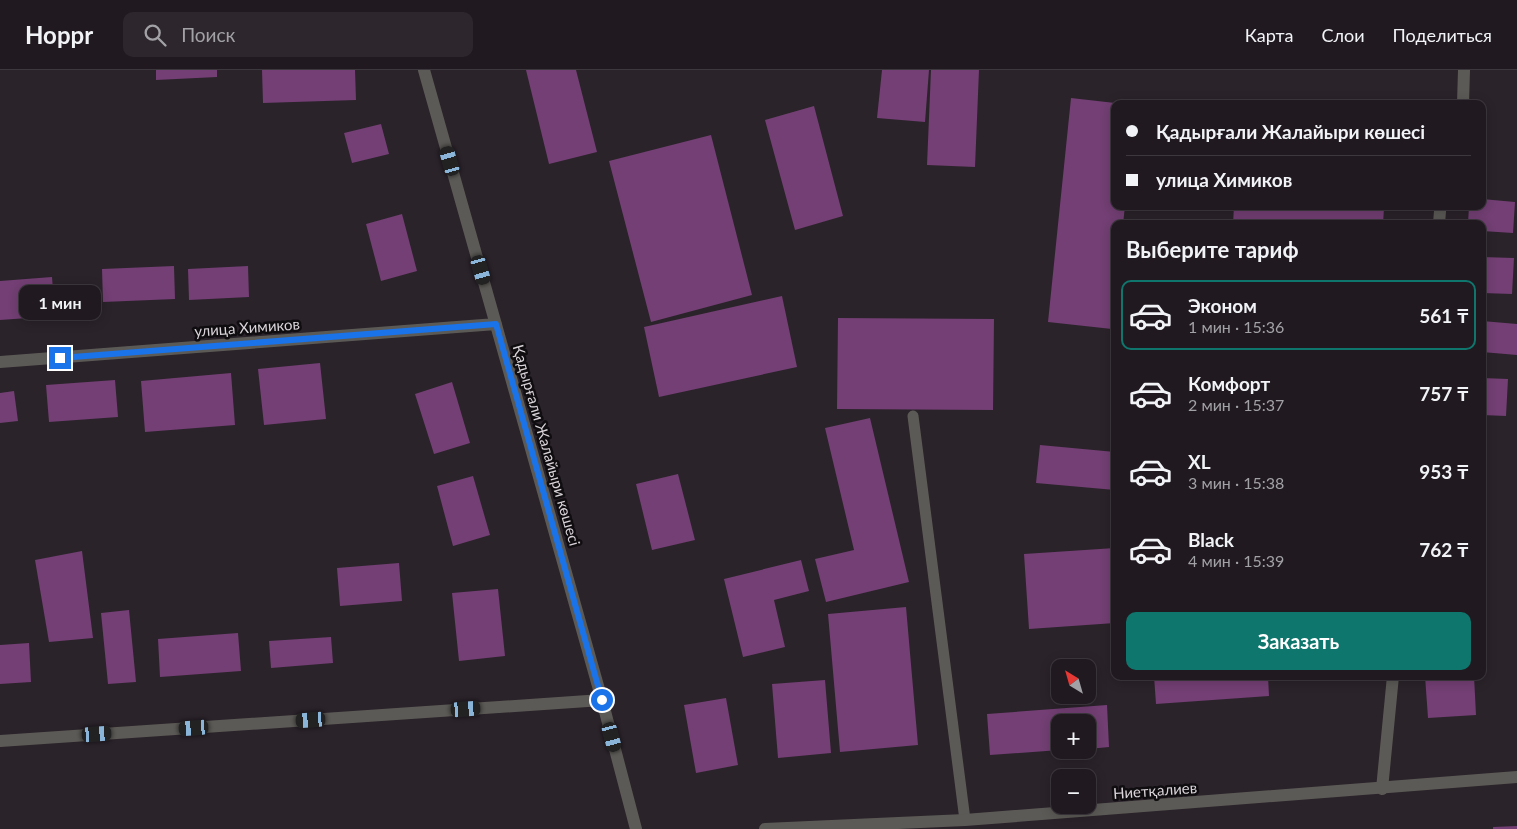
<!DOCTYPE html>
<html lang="ru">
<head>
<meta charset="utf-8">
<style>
	:root { --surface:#201a20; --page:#2d272d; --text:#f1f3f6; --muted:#a2a1a5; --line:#3d383e; --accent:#0f766e }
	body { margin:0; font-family:Lato,sans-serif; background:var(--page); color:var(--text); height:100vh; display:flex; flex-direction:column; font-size:19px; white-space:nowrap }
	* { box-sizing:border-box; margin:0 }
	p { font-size:16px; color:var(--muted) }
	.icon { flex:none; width:28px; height:28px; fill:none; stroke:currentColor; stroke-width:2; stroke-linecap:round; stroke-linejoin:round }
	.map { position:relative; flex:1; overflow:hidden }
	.sheet { position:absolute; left:1111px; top:150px; width:375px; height:460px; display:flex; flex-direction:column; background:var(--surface); border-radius:10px; box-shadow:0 2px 12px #0003,0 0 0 1px var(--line) }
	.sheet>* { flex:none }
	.guide { position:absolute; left:1111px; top:30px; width:375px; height:110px; border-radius:10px; box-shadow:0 2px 12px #0003,0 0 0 1px var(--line); display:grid; align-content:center; height:110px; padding:0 15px; background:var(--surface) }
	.needle { width:32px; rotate:323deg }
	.controls { position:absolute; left:1051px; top:589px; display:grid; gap:10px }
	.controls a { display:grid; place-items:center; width:45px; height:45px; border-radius:10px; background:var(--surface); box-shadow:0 2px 12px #0003,0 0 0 1px var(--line); font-size:25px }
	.end { position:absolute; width:22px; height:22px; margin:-11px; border:6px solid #1a73e8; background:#fff; box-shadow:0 0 0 2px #fff }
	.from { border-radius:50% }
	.bubble { position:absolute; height:35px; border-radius:10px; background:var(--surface); box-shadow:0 2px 12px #0003,0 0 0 1px var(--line); font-size:16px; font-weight:700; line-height:35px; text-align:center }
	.car { position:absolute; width:15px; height:30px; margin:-15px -8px; border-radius:6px; box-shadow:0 0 4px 1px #0007; background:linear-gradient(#222 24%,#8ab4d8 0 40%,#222 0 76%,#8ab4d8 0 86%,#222 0) }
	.guide b { display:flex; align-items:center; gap:18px; height:48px; font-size:19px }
	.guide b+b { border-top:1px solid var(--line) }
	.guide i { width:12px; height:12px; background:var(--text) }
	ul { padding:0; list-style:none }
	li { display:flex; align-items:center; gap:15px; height:70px; margin:0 10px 8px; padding:0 5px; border:2px solid transparent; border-radius:10px }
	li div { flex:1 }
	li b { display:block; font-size:19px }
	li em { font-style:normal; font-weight:700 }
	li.on { border-color:var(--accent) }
	li>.icon { width:45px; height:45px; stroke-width:1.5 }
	h2 { padding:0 15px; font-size:22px; line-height:60px }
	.cta { display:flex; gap:10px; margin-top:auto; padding:10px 15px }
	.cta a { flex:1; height:58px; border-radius:10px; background:var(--accent); color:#fff; font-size:20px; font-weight:700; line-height:58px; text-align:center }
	header { display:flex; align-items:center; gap:30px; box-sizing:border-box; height:70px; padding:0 25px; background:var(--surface); border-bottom:1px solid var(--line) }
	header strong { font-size:24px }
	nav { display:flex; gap:28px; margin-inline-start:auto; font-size:18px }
	.search { width:350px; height:45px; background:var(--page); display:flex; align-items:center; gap:12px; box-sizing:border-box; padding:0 18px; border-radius:10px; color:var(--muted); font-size:19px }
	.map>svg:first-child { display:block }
	.building { fill:#733f74 }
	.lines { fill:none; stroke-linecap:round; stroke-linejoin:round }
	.service { stroke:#5c5a56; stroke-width:11 }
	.minor { stroke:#5c5a56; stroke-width:12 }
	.tertiary { stroke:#5c5a56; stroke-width:12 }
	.route { stroke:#1a73e8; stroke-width:6 }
	.labels { text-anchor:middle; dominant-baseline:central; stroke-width:5; stroke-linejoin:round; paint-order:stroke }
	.street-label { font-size:15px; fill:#d9d4d9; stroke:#100d10 }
</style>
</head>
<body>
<header>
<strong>Hoppr</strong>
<div class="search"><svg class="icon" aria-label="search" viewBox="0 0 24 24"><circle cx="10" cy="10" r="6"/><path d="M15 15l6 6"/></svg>Поиск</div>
<nav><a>Карта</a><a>Слои</a><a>Поделиться</a></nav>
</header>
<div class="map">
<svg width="1517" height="759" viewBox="0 0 1517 759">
	<rect width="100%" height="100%" fill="#2a232a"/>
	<path class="building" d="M 156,0 L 217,0 L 217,7 L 156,10 Z
		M 262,0 L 355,0 L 356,30 L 263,33 Z
		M 526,0 L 576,0 L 597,82 L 549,94 Z
		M 882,0 L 929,0 L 925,52 L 877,48 Z
		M 931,0 L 979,0 L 975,97 L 927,95 Z
		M 1071,28 L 1115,33 L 1115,136 L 1125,136 L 1123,154 L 1115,154 L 1115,235 L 1112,259 L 1048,252 Z
		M 814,36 L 843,146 L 795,160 L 765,50 Z
		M 381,54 L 389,84 L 352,93 L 344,63 Z
		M 711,65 L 752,225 L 651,252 L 609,91 Z
		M 1482,129 L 1515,132 L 1513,163 L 1482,161 L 1482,154 L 1468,154 L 1469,136 L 1482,136 Z
		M 1234,136 L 1364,136 L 1384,138 L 1383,154 L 1233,154 Z
		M 402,144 L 417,201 L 381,211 L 366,154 Z
		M 1482,187 L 1514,188 L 1512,224 L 1482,223 Z
		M 174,196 L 175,229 L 103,232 L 102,199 Z
		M 248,196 L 249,227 L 189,230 L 188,199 Z
		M 52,207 L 55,246 L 0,250 L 0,211 Z
		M 782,226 L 797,297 L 659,327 L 644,257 Z
		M 838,248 L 994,249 L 993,340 L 837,339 Z
		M 1482,251 L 1517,254 L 1517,285 L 1482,282 Z
		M 320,293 L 326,349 L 264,355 L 258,299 Z
		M 231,303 L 235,355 L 145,362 L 141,311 Z
		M 1482,308 L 1508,309 L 1506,346 L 1482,345 Z
		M 115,310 L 118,347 L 49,352 L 46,315 Z
		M 452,312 L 470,373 L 434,384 L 415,324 Z
		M 14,321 L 18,351 L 0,353 L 0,323 Z
		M 870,348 L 909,512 L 826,532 L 815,489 L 854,480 L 825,358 Z
		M 1040,375 L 1115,382 L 1115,420 L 1036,413 Z
		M 678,404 L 695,470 L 652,480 L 636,414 Z
		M 473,406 L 490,465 L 453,476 L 437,416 Z
		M 1115,478 L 1115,553 L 1029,559 L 1024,484 Z
		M 82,481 L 93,568 L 49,572 L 35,490 Z
		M 801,490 L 809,521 L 774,530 L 785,577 L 743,587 L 724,509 Z
		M 399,493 L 402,531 L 340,536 L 337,498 Z
		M 498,519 L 505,586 L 459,591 L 452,523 Z
		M 906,537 L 918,675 L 840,682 L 828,544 Z
		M 129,540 L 136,612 L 108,614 L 101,543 Z
		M 238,563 L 241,601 L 160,607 L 158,569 Z
		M 331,567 L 333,593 L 271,598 L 269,571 Z
		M 29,573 L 31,612 L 0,614 L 0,575 Z
		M 1154,606 L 1268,606 L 1269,626 L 1156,634 Z
		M 1425,606 L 1474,606 L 1476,645 L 1428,648 Z
		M 825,610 L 831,683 L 778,688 L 772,614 Z
		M 726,628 L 738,695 L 696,703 L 684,635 Z
		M 1107,635 L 1109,677 L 1088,679 L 1088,652 L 1060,652 L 1060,680 L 990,685 L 987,644 Z
		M 1517,756 L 1517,759 L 1493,759 L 1493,757 Z"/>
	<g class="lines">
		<path class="service" d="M 913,346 L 965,750"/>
		<path class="minor" d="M 424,0 L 602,630 L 636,759
			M 1463,34 L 1464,0
			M 1439,154 L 1440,141
			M 0,292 L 496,254
			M 0,671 L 602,630
			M 1382,719 L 1393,606"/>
		<path class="tertiary" d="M 765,759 L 965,750 L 1517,707"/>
	</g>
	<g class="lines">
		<path class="route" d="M 60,288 L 496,254 L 602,630"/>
	</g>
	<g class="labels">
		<g class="street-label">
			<text transform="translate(247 257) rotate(-4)">улица Химиков</text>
			<text transform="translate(547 375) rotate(74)">Қадырғали Жалайыри көшесі</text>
			<text transform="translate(1155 720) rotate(-4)">Ниетқалиев</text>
		</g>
	</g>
</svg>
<div class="controls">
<a><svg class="needle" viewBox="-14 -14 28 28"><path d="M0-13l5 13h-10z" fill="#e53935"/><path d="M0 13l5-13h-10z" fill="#a2a1a5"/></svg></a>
<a>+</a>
<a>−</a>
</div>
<i class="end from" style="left:602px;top:630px"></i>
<i class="end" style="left:60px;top:288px"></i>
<div class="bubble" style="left:19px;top:215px;width:82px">1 мин</div>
<i class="car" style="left:450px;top:91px;rotate:344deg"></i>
<i class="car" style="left:481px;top:200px;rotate:164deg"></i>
<i class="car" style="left:466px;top:639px;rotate:86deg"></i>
<i class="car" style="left:311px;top:650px;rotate:266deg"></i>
<i class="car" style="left:194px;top:658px;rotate:266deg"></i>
<i class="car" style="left:97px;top:664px;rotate:86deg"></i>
<i class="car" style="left:612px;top:667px;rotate:165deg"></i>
<div class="guide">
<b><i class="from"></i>Қадырғали Жалайыри көшесі</b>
<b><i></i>улица Химиков</b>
</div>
<section class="sheet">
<h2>Выберите тариф</h2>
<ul>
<li class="on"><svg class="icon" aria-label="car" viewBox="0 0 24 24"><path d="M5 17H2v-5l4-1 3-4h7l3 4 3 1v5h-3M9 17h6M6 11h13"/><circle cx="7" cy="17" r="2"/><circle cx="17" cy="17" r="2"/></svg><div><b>Эконом</b><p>1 мин · 15:36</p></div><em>561 ₸</em></li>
<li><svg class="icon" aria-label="car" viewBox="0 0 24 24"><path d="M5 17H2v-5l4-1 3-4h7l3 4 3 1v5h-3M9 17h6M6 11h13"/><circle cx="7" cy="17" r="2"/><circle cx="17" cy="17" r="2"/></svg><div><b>Комфорт</b><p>2 мин · 15:37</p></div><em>757 ₸</em></li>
<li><svg class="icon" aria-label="car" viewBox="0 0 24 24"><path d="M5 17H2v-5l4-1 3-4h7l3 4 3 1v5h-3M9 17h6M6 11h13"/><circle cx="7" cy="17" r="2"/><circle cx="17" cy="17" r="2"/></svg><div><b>XL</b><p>3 мин · 15:38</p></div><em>953 ₸</em></li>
<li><svg class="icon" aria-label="car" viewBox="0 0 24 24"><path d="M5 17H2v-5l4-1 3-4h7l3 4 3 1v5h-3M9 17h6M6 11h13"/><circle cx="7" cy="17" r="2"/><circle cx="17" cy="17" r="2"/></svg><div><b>Black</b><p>4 мин · 15:39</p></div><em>762 ₸</em></li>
</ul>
<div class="cta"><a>Заказать</a></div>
</section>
</div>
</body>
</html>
